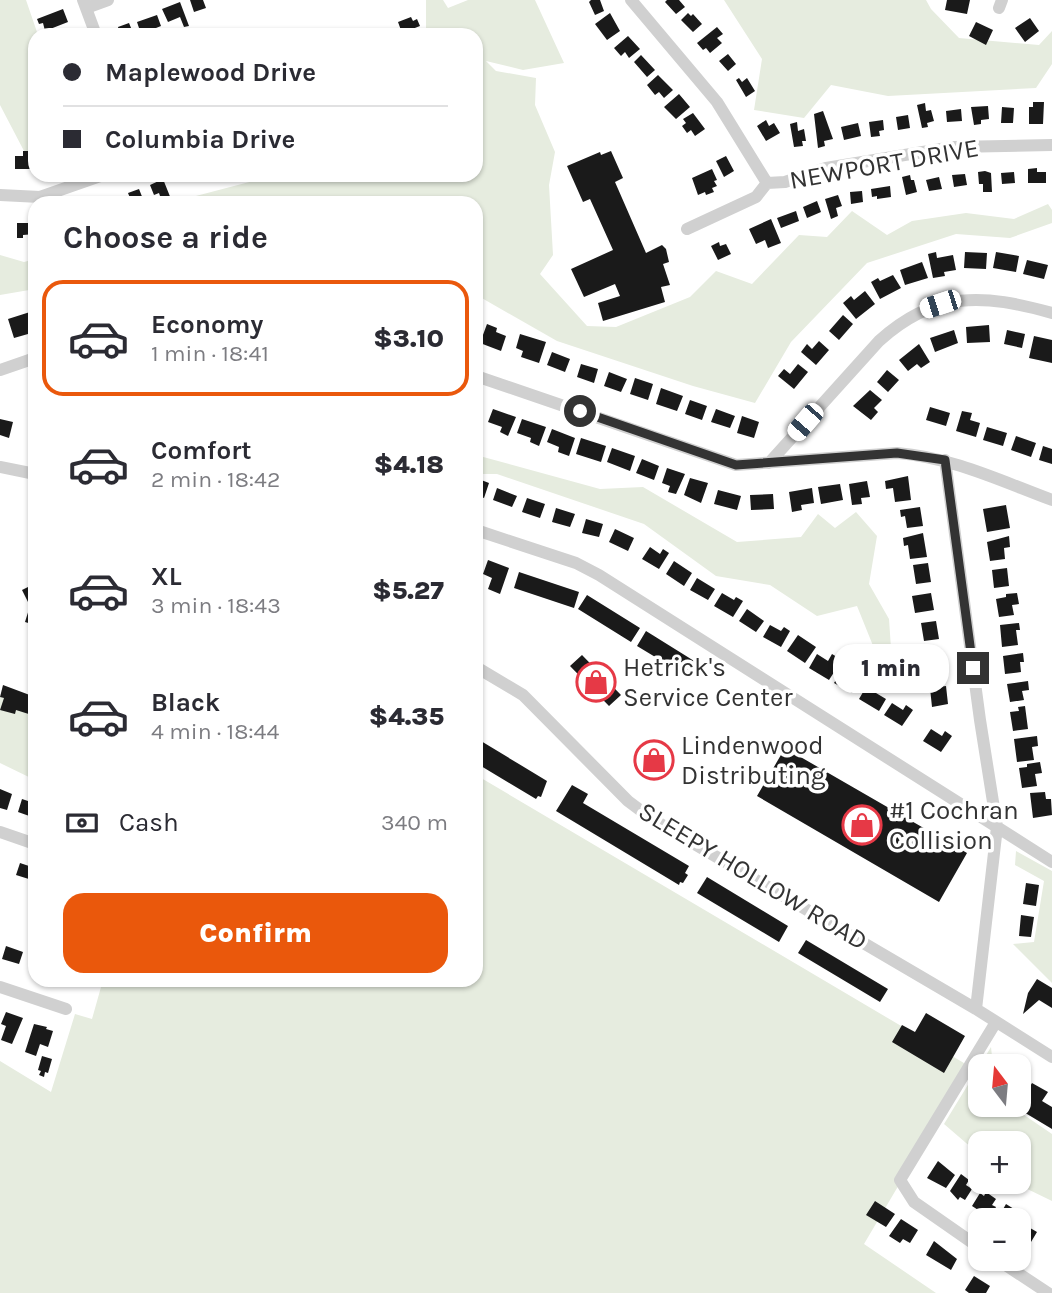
<!DOCTYPE html>
<html lang="en">
<head>
<meta charset="utf-8">
<style>
	:root { --surface:#fff; --page:#f7f7f7; --text:#2b2b33; --muted:#7c7c81; --line:#e1e1e2; --accent:#ea580c }
	body { margin:0; font-family:Karla,sans-serif; background:var(--page); color:var(--text); height:100vh; display:flex; flex-direction:column; font-size:26px; white-space:nowrap }
	* { box-sizing:border-box; margin:0 }
	p { font-size:23px; color:var(--muted) }
	.icon { flex:none; width:38px; height:38px; fill:none; stroke:currentColor; stroke-width:2; stroke-linecap:round; stroke-linejoin:round }
	.map { position:relative; flex:1; overflow:hidden }
	.side { position:absolute; left:28px; top:196px; width:455px; height:791px; display:flex; flex-direction:column; background:var(--surface); border-radius:21px; box-shadow:0 2px 5px #0004 }
	.side>* { flex:none }
	.guide { position:absolute; left:28px; top:28px; width:455px; height:154px; border-radius:21px; box-shadow:0 2px 5px #0004; display:grid; align-content:center; height:154px; padding:0 35px; background:var(--surface) }
	.needle { width:46px; rotate:344deg }
	.controls { position:absolute; left:968px; top:1054px; display:grid; gap:14px }
	.controls a { display:grid; place-items:center; width:63px; height:63px; border-radius:14px; background:var(--surface); box-shadow:0 2px 5px #0004; font-size:35px }
	.end { position:absolute; width:32px; height:32px; margin:-16px; border:9px solid #333; background:#fff; box-shadow:0 0 0 4px #fff }
	.from { border-radius:50% }
	.bubble { position:absolute; height:49px; border-radius:21px; background:var(--surface); box-shadow:0 2px 5px #0004; font-size:23px; font-weight:800; line-height:49px; text-align:center }
	.car { position:absolute; width:21px; height:42px; margin:-21px -10px; border-radius:9px; box-shadow:0 0 5px 2px #0007; background:linear-gradient(#fff 24%,#345 0 40%,#fff 0 76%,#345 0 86%,#fff 0) }
	.guide b { display:flex; align-items:center; gap:24px; height:66px; font-size:26px }
	.guide b+b { border-top:2px solid var(--line) }
	.guide i { width:18px; height:18px; background:var(--text) }
	ul { padding:0; list-style:none }
	li { display:flex; align-items:center; gap:21px; height:116px; margin:0 14px 10px; padding:0 21px; border:4px solid transparent; border-radius:21px }
	li div { flex:1 }
	li b { display:block; font-size:26px }
	li em { font-style:normal; font-weight:800 }
	li.active { border-color:var(--accent) }
	li>.icon { width:63px; height:63px; stroke-width:1.5 }
	h2 { padding:0 35px; font-size:32px; line-height:84px }
	.pay { display:flex; align-items:center; gap:18px; height:77px; padding:0 35px; font-size:26px }
	.pay p { margin-inline-start:auto }
	.button { display:flex; gap:14px; margin-top:auto; padding:14px 35px }
	.button a { flex:1; height:80px; border-radius:21px; background:var(--accent); color:#fff; font-size:28px; font-weight:800; line-height:80px; text-align:center }
	.map>svg:first-child { display:block }
	.green { fill:#e6ecdf }
	.building { fill:#1a1a1a }
	.lines { fill:none; stroke-linecap:round; stroke-linejoin:round }
	.minor { stroke:#d0d0d0; stroke-width:12 }
	.route { stroke:#333; stroke-width:9 }
	.labels { text-anchor:middle; dominant-baseline:central; stroke-width:7; stroke-linejoin:round; paint-order:stroke }
	.street-label { font-size:26px; fill:#333; stroke:#fff }
	.poi-label { font-size:26px; fill:#333; stroke:#fff; text-anchor:start }
</style>
</head>
<body>
<div class="map">
<svg width="1052" height="1293" viewBox="0 0 1052 1293">
	<rect width="100%" height="100%" fill="#fff"/>
	<path class="green" d="M 0,0 L 26,0 L 38,35 L 35,35 L 35,172 L 0,105 Z
		M 426,0 L 443,0 L 448,8 L 468,0 L 535,0 L 564,63 L 523,70 L 486,61 L 496,71 L 536,78 L 535,105 L 555,152 L 549,185 L 553,255 L 540,274 L 587,326 L 616,327 L 690,297 L 716,271 L 752,284 L 799,235 L 827,237 L 852,211 L 887,235 L 912,221 L 966,213 L 1014,219 L 1048,204 L 1052,210 L 1052,223 L 1010,238 L 956,234 L 867,263 L 791,342 L 755,403 L 693,386 L 557,341 L 480,297 L 476,299 L 476,203 L 181,203 L 192,197 L 276,175 L 476,175 L 476,35 L 426,35 Z
		M 724,0 L 926,0 L 931,9 L 959,38 L 1039,45 L 1052,31 L 1052,64 L 1036,88 L 888,96 L 831,85 L 804,118 L 754,110 L 762,59 Z
		M 0,255 L 24,262 L 35,259 L 35,289 L 0,295 Z
		M 476,455 L 600,489 L 643,487 L 737,542 L 801,537 L 818,514 L 835,528 L 856,512 L 877,536 L 869,584 L 889,619 L 892,663 L 880,663 L 857,606 L 817,616 L 770,585 L 716,576 L 644,524 L 497,474 L 476,474 Z
		M 0,697 L 35,706 L 35,780 L 0,763 Z
		M 476,775 L 969,1066 L 864,1244 L 936,1293 L 0,1293 L 0,1061 L 51,1092 L 75,1014 L 92,1019 L 103,980 L 476,980 Z
		M 1016,851 L 1052,871 L 1052,983 L 1013,944 L 1034,942 L 1044,881 L 1015,865 Z
		M 991,1047 L 993,1066 L 980,1066 L 980,1104 L 1008,1104 L 1052,1134 L 1052,1201 L 1011,1181 L 1018,1181 L 1018,1143 L 980,1143 L 980,1155 L 944,1124 Z"/>
	<path class="building" d="M 190,0 L 203,0 L 206,8 L 194,12 Z
		M 591,0 L 600,0 L 604,11 L 595,15 L 589,2 Z
		M 667,0 L 679,0 L 685,7 L 676,14 L 665,2 Z
		M 947,0 L 970,0 L 967,14 L 945,10 Z
		M 180,2 L 189,26 L 184,27 L 180,17 L 168,22 L 162,9 Z
		M 63,9 L 68,22 L 45,31 L 43,23 L 39,24 L 37,19 Z
		M 610,13 L 620,31 L 607,40 L 595,24 Z
		M 688,13 L 691,16 L 693,14 L 702,24 L 693,32 L 681,20 Z
		M 157,15 L 161,26 L 141,34 L 137,22 Z
		M 411,17 L 413,21 L 417,19 L 420,26 L 402,33 L 398,22 Z
		M 1030,18 L 1039,31 L 1025,42 L 1015,28 Z
		M 976,22 L 993,30 L 986,45 L 969,36 Z
		M 129,23 L 134,35 L 112,35 L 119,32 L 118,27 Z
		M 717,27 L 723,34 L 717,38 L 722,43 L 710,53 L 706,48 L 703,50 L 697,43 Z
		M 628,36 L 640,49 L 629,58 L 625,52 L 621,56 L 614,48 Z
		M 728,54 L 736,64 L 728,71 L 719,61 Z
		M 641,55 L 655,70 L 647,77 L 634,62 Z
		M 658,75 L 673,90 L 664,98 L 659,92 L 655,95 L 647,85 Z
		M 739,78 L 742,82 L 747,78 L 755,91 L 746,97 L 736,80 Z
		M 679,94 L 690,107 L 676,119 L 664,107 Z
		M 1033,102 L 1044,102 L 1043,124 L 1029,124 L 1029,107 L 1033,107 Z
		M 925,103 L 926,111 L 931,110 L 934,121 L 927,123 L 928,127 L 922,128 L 917,105 Z
		M 988,106 L 989,119 L 981,120 L 981,124 L 974,125 L 971,107 Z
		M 1002,107 L 1014,108 L 1013,123 L 1001,123 Z
		M 961,109 L 962,121 L 947,122 L 946,111 Z
		M 823,111 L 833,139 L 824,141 L 825,146 L 818,148 L 814,114 Z
		M 693,113 L 705,129 L 695,136 L 691,130 L 687,133 L 682,126 L 686,123 L 683,119 Z
		M 908,115 L 910,128 L 898,130 L 896,117 Z
		M 766,120 L 769,126 L 774,123 L 780,133 L 766,141 L 757,126 Z
		M 883,120 L 884,130 L 879,131 L 880,136 L 871,137 L 869,122 Z
		M 797,122 L 798,131 L 804,129 L 806,141 L 802,141 L 803,146 L 794,147 L 790,124 Z
		M 858,123 L 861,136 L 844,140 L 841,127 Z
		M 23,151 L 30,151 L 31,169 L 15,169 L 15,156 L 23,156 Z
		M 611,151 L 623,178 L 615,182 L 646,253 L 662,245 L 666,249 L 669,262 L 663,264 L 670,285 L 661,287 L 665,302 L 603,321 L 598,303 L 620,296 L 615,284 L 584,297 L 571,269 L 613,250 L 590,199 L 583,202 L 567,166 L 600,152 L 601,155 Z
		M 726,156 L 734,171 L 724,177 L 716,161 Z
		M 1037,168 L 1037,172 L 1046,172 L 1046,183 L 1028,183 L 1028,169 Z
		M 712,169 L 717,180 L 714,181 L 717,186 L 712,188 L 714,192 L 706,195 L 705,192 L 698,195 L 692,178 Z
		M 985,171 L 991,173 L 992,192 L 983,192 L 983,184 L 979,184 L 978,172 Z
		M 1014,172 L 1015,183 L 1002,184 L 1001,173 Z
		M 965,174 L 967,185 L 954,187 L 952,175 Z
		M 910,175 L 911,180 L 914,180 L 917,192 L 906,195 L 902,177 Z
		M 939,177 L 942,189 L 929,191 L 926,180 Z
		M 163,179 L 171,199 L 162,202 L 159,193 L 154,195 L 150,185 Z
		M 890,186 L 891,197 L 877,199 L 877,196 L 872,197 L 871,189 Z
		M 139,189 L 143,199 L 132,203 L 128,193 Z
		M 862,191 L 863,202 L 851,204 L 850,192 Z
		M 838,195 L 842,206 L 836,208 L 838,216 L 831,219 L 825,199 Z
		M 817,201 L 821,212 L 807,218 L 803,207 Z
		M 796,211 L 799,221 L 781,228 L 777,218 Z
		M 771,219 L 781,243 L 768,248 L 765,240 L 756,244 L 749,229 Z
		M 17,223 L 35,223 L 35,234 L 23,235 L 23,238 L 17,238 Z
		M 719,242 L 720,246 L 726,244 L 731,254 L 718,260 L 711,246 Z
		M 936,252 L 937,258 L 953,255 L 956,270 L 944,272 L 945,276 L 933,278 L 928,254 Z
		M 965,252 L 987,253 L 986,269 L 964,268 Z
		M 996,252 L 1019,256 L 1016,272 L 993,268 Z
		M 1027,260 L 1048,265 L 1044,279 L 1023,274 Z
		M 922,262 L 928,278 L 905,285 L 900,270 Z
		M 893,275 L 901,288 L 880,299 L 871,282 L 878,278 L 880,281 Z
		M 865,291 L 875,304 L 856,319 L 843,303 L 851,296 L 854,300 Z
		M 30,312 L 35,332 L 14,338 L 8,319 Z
		M 843,315 L 853,324 L 839,340 L 829,331 Z
		M 487,324 L 497,328 L 496,332 L 506,336 L 501,351 L 480,343 Z
		M 989,325 L 990,342 L 967,343 L 966,327 Z
		M 954,330 L 958,343 L 935,352 L 930,338 Z
		M 1007,330 L 1025,334 L 1022,348 L 1004,344 Z
		M 520,334 L 546,342 L 539,363 L 521,357 L 523,351 L 516,348 Z
		M 1034,336 L 1052,340 L 1052,363 L 1029,358 Z
		M 819,341 L 829,350 L 816,365 L 801,352 L 807,344 L 812,349 Z
		M 919,344 L 930,362 L 921,368 L 917,364 L 908,371 L 899,360 Z
		M 552,352 L 570,359 L 565,372 L 547,365 Z
		M 581,364 L 598,369 L 594,383 L 577,377 Z
		M 798,364 L 808,372 L 794,389 L 778,376 L 784,369 L 790,374 Z
		M 887,370 L 899,380 L 888,392 L 877,382 Z
		M 609,372 L 627,379 L 621,392 L 604,386 Z
		M 635,378 L 653,384 L 648,400 L 630,394 Z
		M 661,388 L 683,396 L 677,411 L 656,404 Z
		M 870,390 L 882,400 L 874,408 L 878,412 L 871,420 L 853,406 Z
		M 690,400 L 707,406 L 702,420 L 685,414 Z
		M 930,407 L 950,413 L 946,426 L 926,420 Z
		M 493,409 L 516,417 L 508,436 L 500,432 L 502,427 L 488,422 Z
		M 716,409 L 735,416 L 730,428 L 711,422 Z
		M 962,411 L 972,413 L 970,420 L 980,423 L 976,437 L 956,431 Z
		M 742,416 L 759,422 L 754,438 L 737,433 Z
		M 0,419 L 13,422 L 9,438 L 0,435 Z
		M 522,419 L 546,427 L 539,446 L 530,442 L 531,438 L 517,433 Z
		M 987,427 L 1007,433 L 1003,446 L 983,440 Z
		M 552,429 L 575,438 L 569,456 L 558,452 L 559,447 L 547,442 Z
		M 1016,436 L 1036,443 L 1031,457 L 1011,450 Z
		M 581,438 L 606,446 L 601,462 L 576,454 Z
		M 1043,446 L 1052,449 L 1052,464 L 1039,460 Z
		M 612,448 L 635,456 L 630,471 L 607,462 Z
		M 642,459 L 659,466 L 654,480 L 636,473 Z
		M 667,468 L 685,474 L 676,494 L 668,492 L 670,486 L 662,483 Z
		M 908,476 L 911,500 L 895,502 L 893,488 L 886,489 L 885,481 Z
		M 476,478 L 489,483 L 484,498 L 476,495 Z
		M 690,478 L 708,483 L 701,503 L 684,495 Z
		M 867,481 L 870,497 L 861,498 L 862,504 L 852,505 L 849,484 Z
		M 840,484 L 843,500 L 821,504 L 818,487 Z
		M 497,488 L 517,496 L 512,507 L 493,500 Z
		M 812,488 L 814,503 L 801,505 L 802,510 L 792,512 L 789,492 Z
		M 718,490 L 741,496 L 737,510 L 714,504 Z
		M 773,494 L 774,509 L 751,510 L 750,495 Z
		M 527,498 L 545,504 L 540,518 L 522,512 Z
		M 1006,505 L 1010,528 L 987,532 L 983,509 Z
		M 920,507 L 923,526 L 907,528 L 905,516 L 901,517 L 900,510 Z
		M 556,508 L 575,514 L 570,527 L 552,522 Z
		M 586,519 L 603,524 L 599,537 L 582,533 Z
		M 615,529 L 634,538 L 628,551 L 609,542 Z
		M 923,533 L 927,557 L 910,559 L 908,545 L 904,546 L 903,538 Z
		M 1009,536 L 1010,547 L 1004,548 L 1005,559 L 990,561 L 987,542 Z
		M 650,547 L 660,554 L 663,549 L 669,553 L 659,569 L 642,559 Z
		M 488,560 L 509,568 L 500,594 L 488,589 L 492,578 L 483,574 Z
		M 674,561 L 692,573 L 684,586 L 666,574 Z
		M 928,563 L 931,582 L 916,584 L 913,565 Z
		M 1007,568 L 1009,586 L 994,588 L 992,570 Z
		M 519,572 L 579,592 L 574,608 L 514,588 Z
		M 697,578 L 715,589 L 708,600 L 690,590 Z
		M 30,586 L 35,595 L 35,625 L 25,622 L 30,606 L 22,590 Z
		M 722,593 L 734,600 L 736,597 L 743,601 L 733,617 L 714,606 Z
		M 931,593 L 934,610 L 915,613 L 912,596 Z
		M 1017,593 L 1019,604 L 1012,605 L 1014,615 L 999,617 L 996,599 L 1006,597 L 1006,594 Z
		M 587,595 L 640,628 L 631,642 L 578,609 Z
		M 747,609 L 764,621 L 756,632 L 739,621 Z
		M 936,621 L 939,639 L 924,641 L 921,623 Z
		M 1019,623 L 1020,630 L 1016,630 L 1018,645 L 1002,647 L 1000,625 Z
		M 770,625 L 781,631 L 784,627 L 790,631 L 781,647 L 763,637 Z
		M 646,631 L 699,664 L 690,678 L 637,646 Z
		M 798,635 L 816,647 L 805,663 L 787,651 Z
		M 940,649 L 943,671 L 928,673 L 926,662 L 921,662 L 919,652 Z
		M 1023,653 L 1024,662 L 1020,662 L 1021,672 L 1005,674 L 1003,656 Z
		M 817,654 L 828,661 L 832,654 L 842,660 L 829,680 L 809,668 Z
		M 582,655 L 621,695 L 609,706 L 570,666 Z
		M 842,670 L 859,681 L 852,693 L 834,683 Z
		M 1028,681 L 1029,690 L 1022,691 L 1024,700 L 1010,702 L 1007,684 Z
		M 3,685 L 35,697 L 35,716 L 16,710 L 15,714 L 0,710 L 4,698 L 0,697 Z
		M 946,686 L 948,704 L 932,707 L 930,688 Z
		M 866,687 L 886,699 L 879,711 L 859,699 Z
		M 892,703 L 903,710 L 906,705 L 913,710 L 902,726 L 884,715 Z
		M 1025,706 L 1028,729 L 1013,731 L 1010,712 L 1019,711 L 1018,707 Z
		M 931,729 L 942,736 L 945,731 L 952,736 L 941,752 L 923,741 Z
		M 1037,736 L 1038,746 L 1032,747 L 1034,760 L 1017,762 L 1014,739 Z
		M 476,738 L 547,781 L 541,797 L 538,796 L 536,799 L 476,763 Z
		M 649,746 L 669,764 L 659,775 L 639,757 Z
		M 785,748 L 967,853 L 939,902 L 757,796 Z
		M 1040,762 L 1042,773 L 1035,774 L 1037,786 L 1022,788 L 1019,768 L 1027,767 L 1027,764 Z
		M 572,785 L 588,794 L 583,803 L 689,866 L 685,873 L 688,875 L 683,883 L 680,882 L 679,885 L 556,811 Z
		M 0,789 L 12,794 L 7,810 L 0,808 Z
		M 1045,792 L 1046,799 L 1051,799 L 1052,815 L 1033,818 L 1030,793 Z
		M 31,793 L 35,794 L 35,818 L 18,812 L 22,799 L 28,801 Z
		M 20,863 L 35,868 L 32,880 L 16,875 Z
		M 707,877 L 788,926 L 779,942 L 697,893 Z
		M 1026,883 L 1039,885 L 1036,906 L 1023,904 Z
		M 1021,915 L 1034,917 L 1031,937 L 1019,936 Z
		M 806,940 L 888,989 L 880,1002 L 798,953 Z
		M 6,946 L 23,952 L 19,964 L 2,959 Z
		M 1037,979 L 1052,988 L 1052,1008 L 1039,1000 L 1023,1014 L 1028,993 Z
		M 6,1012 L 23,1018 L 12,1044 L 1,1040 L 6,1026 L 1,1024 Z
		M 926,1013 L 965,1036 L 944,1073 L 892,1042 L 902,1025 L 915,1032 Z
		M 34,1024 L 47,1027 L 46,1029 L 53,1031 L 48,1047 L 40,1044 L 36,1056 L 25,1052 Z
		M 42,1056 L 52,1059 L 48,1073 L 45,1072 L 44,1077 L 39,1075 L 41,1071 L 38,1070 Z
		M 1032,1083 L 1048,1092 L 1042,1101 L 1052,1107 L 1052,1129 L 1017,1108 Z
		M 938,1161 L 955,1175 L 946,1188 L 927,1178 Z
		M 961,1174 L 969,1180 L 966,1185 L 972,1189 L 965,1200 L 960,1197 L 958,1200 L 950,1191 Z
		M 986,1192 L 996,1199 L 992,1205 L 996,1207 L 992,1215 L 988,1212 L 986,1215 L 972,1206 L 980,1193 L 984,1196 Z
		M 875,1201 L 895,1214 L 886,1227 L 866,1215 Z
		M 1006,1204 L 1014,1209 L 1011,1214 L 1016,1217 L 1014,1220 L 997,1220 Z
		M 901,1219 L 918,1230 L 910,1243 L 903,1239 L 900,1243 L 889,1236 Z
		M 1025,1225 L 1037,1232 L 1031,1242 L 1019,1235 Z
		M 934,1241 L 957,1259 L 951,1270 L 926,1255 Z
		M 974,1276 L 990,1286 L 986,1293 L 969,1293 L 965,1290 Z"/>
	<g class="lines">
		<path class="minor" d="M 83,0 L 96,35
			M 631,0 L 717,102 L 767,183
			M 86,8 L 108,0
			M 999,8 L 1002,0
			M 0,195 L 40,197 L 103,175
			M 687,229 L 756,197 L 767,183 L 785,182 L 826,168 L 953,147 L 1052,145
			M 0,370 L 35,358
			M 476,376 L 736,465 L 897,453 C 951,457 1001,481 1052,500
			M 945,460 L 980,720 L 997,827 L 976,1009
			M 769,463 L 879,341 C 935,290 984,294 1052,313
			M 0,467 L 35,474
			M 476,530 L 576,563 L 599,575 L 1052,862
			M 476,667 L 523,695 L 628,801 L 652,819 L 976,1009 L 1052,1057
			M 0,832 L 35,844
			M 0,987 L 66,1009
			M 980,1248 L 914,1202 L 900,1180 L 996,1022
			M 995,1258 L 1048,1293"/>
	</g>
	<g class="lines">
		<path class="route" d="M 580,411 L 736,465 L 897,453 L 945,460 L 973,668"/>
	</g>
	<defs>
		<g id="shop-ring" transform="scale(2.0125)"><circle r="9.5" fill="#fff" stroke="#e63946" stroke-width="1.5"/><path d="M-5-2.5h2.3a2.7 3.5 0 0 1 5.4 0H5L5.5 6h-11ZM-1.5-2.5h3a1.5 2.3 0 0 0-3 0Z" fill="#e63946"/></g>
	</defs>
	<g fill-rule="evenodd">
		<use href="#shop-ring" x="596" y="682"/>
		<use href="#shop-ring" x="654" y="760"/>
		<use href="#shop-ring" x="862" y="825"/>
	</g>
	<g class="labels">
		<g class="street-label">
			<text transform="translate(884 164) rotate(-10)">NEWPORT DRIVE</text>
			<text transform="translate(753 876) rotate(31)">SLEEPY HOLLOW ROAD</text>
		</g>
		<g class="poi-label">
			<text x="623" y="667">Hetrick's<tspan x="623" dy="30">Service Center</tspan></text>
			<text x="681" y="745">Lindenwood<tspan x="681" dy="30">Distributing</tspan></text>
			<text x="889" y="810">#1 Cochran<tspan x="889" dy="30">Collision</tspan></text>
		</g>
	</g>
</svg>
<div class="controls">
<a><svg class="needle" viewBox="-14 -14 28 28"><path d="M0-13l5 13h-10z" fill="#e53935"/><path d="M0 13l5-13h-10z" fill="#7c7c81"/></svg></a>
<a>+</a>
<a>−</a>
</div>
<i class="end from" style="left:580px;top:411px"></i>
<i class="end" style="left:973px;top:668px"></i>
<div class="bubble" style="left:833px;top:644px;width:116px">1 min</div>
<i class="car" style="left:940px;top:304px;rotate:252deg"></i>
<i class="car" style="left:805px;top:422px;rotate:221deg"></i>
<div class="guide">
<b><i class="from"></i>Maplewood Drive</b>
<b><i></i>Columbia Drive</b>
</div>
<section class="side">
<h2>Choose a ride</h2>
<ul>
<li class="active"><svg class="icon" aria-label="car" viewBox="0 0 24 24"><path d="M5 17H2v-5l4-1 3-4h7l3 4 3 1v5h-3M9 17h6M6 11h13"/><circle cx="7" cy="17" r="2"/><circle cx="17" cy="17" r="2"/></svg><div><b>Economy</b><p>1 min · 18:41</p></div><em>$3.10</em></li>
<li><svg class="icon" aria-label="car" viewBox="0 0 24 24"><path d="M5 17H2v-5l4-1 3-4h7l3 4 3 1v5h-3M9 17h6M6 11h13"/><circle cx="7" cy="17" r="2"/><circle cx="17" cy="17" r="2"/></svg><div><b>Comfort</b><p>2 min · 18:42</p></div><em>$4.18</em></li>
<li><svg class="icon" aria-label="car" viewBox="0 0 24 24"><path d="M5 17H2v-5l4-1 3-4h7l3 4 3 1v5h-3M9 17h6M6 11h13"/><circle cx="7" cy="17" r="2"/><circle cx="17" cy="17" r="2"/></svg><div><b>XL</b><p>3 min · 18:43</p></div><em>$5.27</em></li>
<li><svg class="icon" aria-label="car" viewBox="0 0 24 24"><path d="M5 17H2v-5l4-1 3-4h7l3 4 3 1v5h-3M9 17h6M6 11h13"/><circle cx="7" cy="17" r="2"/><circle cx="17" cy="17" r="2"/></svg><div><b>Black</b><p>4 min · 18:44</p></div><em>$4.35</em></li>
</ul>
<div class="pay"><svg class="icon" aria-label="cash" viewBox="0 0 24 24"><path d="M3 7h18v10H3z"/><circle cx="12" cy="12" r="2"/></svg>Cash<p>340 m</p></div>
<div class="button"><a>Confirm</a></div>
</section>
</div>
</body>
</html>
